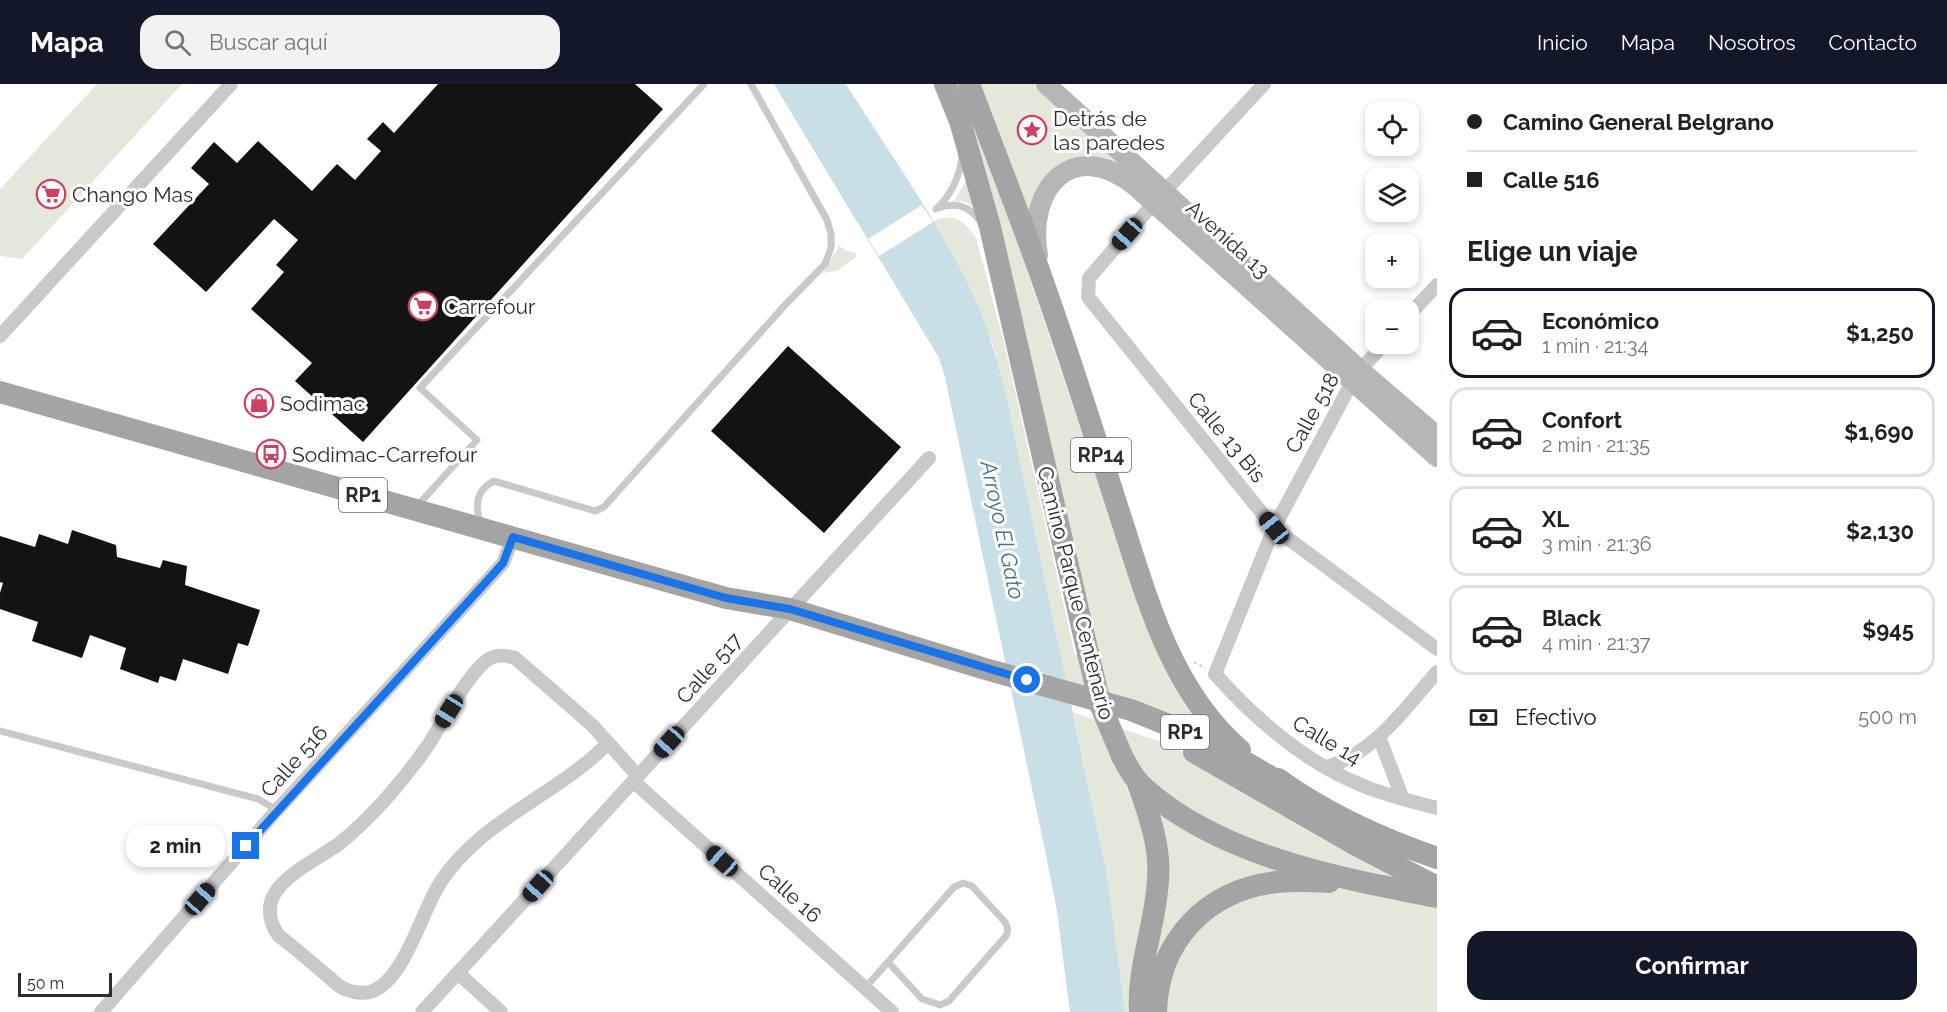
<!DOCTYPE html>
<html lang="es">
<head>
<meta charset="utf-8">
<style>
	:root { --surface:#fff; --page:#f2f2f2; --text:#202124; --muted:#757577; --line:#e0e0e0; --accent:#111827 }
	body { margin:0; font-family:Raleway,sans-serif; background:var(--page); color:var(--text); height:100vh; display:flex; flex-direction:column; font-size:22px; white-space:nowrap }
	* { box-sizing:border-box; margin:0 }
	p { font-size:20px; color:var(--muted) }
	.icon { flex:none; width:33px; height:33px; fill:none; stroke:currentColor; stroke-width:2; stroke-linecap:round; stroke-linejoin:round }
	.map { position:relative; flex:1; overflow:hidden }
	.details { display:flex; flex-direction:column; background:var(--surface); width:510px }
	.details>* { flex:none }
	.top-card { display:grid; align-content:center; height:132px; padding:0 30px; background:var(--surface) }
	.controls { position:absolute; left:1365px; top:18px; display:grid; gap:12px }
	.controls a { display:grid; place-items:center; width:54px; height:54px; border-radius:12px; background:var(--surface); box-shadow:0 3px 9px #0003; font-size:30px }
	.scale { position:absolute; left:18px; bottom:15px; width:94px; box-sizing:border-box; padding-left:6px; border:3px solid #2c2c2c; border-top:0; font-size:16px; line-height:21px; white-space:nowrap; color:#2c2c2c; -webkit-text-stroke:4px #fff; paint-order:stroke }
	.end { position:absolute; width:27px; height:27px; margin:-14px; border:8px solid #1a73e8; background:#fff; box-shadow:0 0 0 3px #fff }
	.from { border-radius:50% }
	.bubble { position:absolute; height:42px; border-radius:18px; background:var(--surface); box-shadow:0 3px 9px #0003; font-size:20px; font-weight:700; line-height:42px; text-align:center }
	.car { position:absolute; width:18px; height:36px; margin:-18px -9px; border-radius:8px; box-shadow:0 0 4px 2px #0007; background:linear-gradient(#222 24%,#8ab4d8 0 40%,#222 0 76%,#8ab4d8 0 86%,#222 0) }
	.top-card b { display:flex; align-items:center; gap:21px; height:57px; font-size:22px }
	.top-card b+b { border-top:2px solid var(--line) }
	.top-card i { width:15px; height:15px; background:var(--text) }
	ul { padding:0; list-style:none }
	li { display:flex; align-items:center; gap:18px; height:90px; margin:0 12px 9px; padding:0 18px; border:3px solid var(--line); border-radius:18px }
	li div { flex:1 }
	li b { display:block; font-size:22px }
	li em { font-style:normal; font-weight:700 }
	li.current { border-color:var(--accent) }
	li>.icon { width:54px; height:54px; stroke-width:1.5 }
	h2 { padding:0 30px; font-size:27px; line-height:72px }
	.pay { display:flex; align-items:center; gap:15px; height:66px; padding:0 30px; font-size:22px }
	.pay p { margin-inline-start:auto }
	.primary-button { display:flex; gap:12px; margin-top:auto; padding:12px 30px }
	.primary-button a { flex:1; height:69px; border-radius:18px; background:var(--accent); color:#fff; font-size:24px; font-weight:700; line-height:69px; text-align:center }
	header { display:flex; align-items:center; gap:36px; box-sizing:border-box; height:84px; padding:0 30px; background:var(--accent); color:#fff }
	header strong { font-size:28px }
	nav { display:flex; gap:33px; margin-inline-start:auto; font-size:21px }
	.search { width:420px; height:54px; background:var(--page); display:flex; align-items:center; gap:15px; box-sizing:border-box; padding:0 21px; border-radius:18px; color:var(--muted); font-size:22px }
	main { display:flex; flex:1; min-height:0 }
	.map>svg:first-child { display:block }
	.green { fill:#e4e8db }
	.water { fill:#c9dfe6 }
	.pier { fill:#fff }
	.building { fill:#131313 }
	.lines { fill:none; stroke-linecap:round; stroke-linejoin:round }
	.path { stroke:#c9c9c9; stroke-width:2; stroke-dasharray:3 3; stroke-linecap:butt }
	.service { stroke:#c9c9c9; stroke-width:7 }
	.minor { stroke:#c9c9c9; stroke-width:14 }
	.secondary { stroke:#b6b6b6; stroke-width:20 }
	.primary { stroke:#a4a4a4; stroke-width:22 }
	.primary-bridge { stroke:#a4a4a4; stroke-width:22 }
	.route { stroke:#1a73e8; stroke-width:8 }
	.labels { text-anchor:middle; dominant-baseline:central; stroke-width:6; stroke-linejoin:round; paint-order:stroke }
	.shield { fill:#fff; stroke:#6b6b6b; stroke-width:1.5 }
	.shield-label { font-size:20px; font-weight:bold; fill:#2c2c2c }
	.poi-label { font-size:21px; fill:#2c2c2c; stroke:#fff; text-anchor:start }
	.street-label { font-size:21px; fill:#2c2c2c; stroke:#fff }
	.water-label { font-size:22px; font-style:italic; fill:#457483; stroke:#fff }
</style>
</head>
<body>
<header>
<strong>Mapa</strong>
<div class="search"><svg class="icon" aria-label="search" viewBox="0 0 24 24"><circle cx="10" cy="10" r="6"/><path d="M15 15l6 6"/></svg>Buscar aquí</div>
<nav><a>Inicio</a><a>Mapa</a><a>Nosotros</a><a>Contacto</a></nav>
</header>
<main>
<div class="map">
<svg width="1437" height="928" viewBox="0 0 1437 928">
	<rect width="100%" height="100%" fill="#fff"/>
	<path class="green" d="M 97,0 L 182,0 L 22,175 L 0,172 L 0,105 Z
		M 955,0 L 962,0 L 984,60 L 1137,511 L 1207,647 L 1067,601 L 1005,306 L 993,260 L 978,223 L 933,138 C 952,127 966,138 976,154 L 1004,258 L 1075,571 L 1098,568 Z
		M 976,0 L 1034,0 L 1143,99 L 1114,79 L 1090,74 L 1029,133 Z
		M 967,95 L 974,122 L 962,117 L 954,117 Z
		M 839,162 L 847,167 L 856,169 L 856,173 L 837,187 L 823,189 Z
		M 1073,628 L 1161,658 L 1199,676 L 1412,798 L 1300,772 L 1247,756 L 1173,717 L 1144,689 L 1132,667 L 1125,698 L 1144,751 L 1148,774 L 1148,799 L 1134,928 L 1125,928 L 1108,796 Z
		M 1156,725 L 1189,749 L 1234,771 L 1312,790 L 1240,798 L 1146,908 Z
		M 1278,798 L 1356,804 L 1437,819 L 1437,928 L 1164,928 L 1169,888 L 1189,849 L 1222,819 Z"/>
	<path class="water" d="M 774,0 L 846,0 C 892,73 944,145 979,224 C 990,251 998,278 1005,306 L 1108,796 L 1125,928 L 1070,928 L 1057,827 L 1046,771 L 945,293 L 939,274 Z"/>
	<path class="pier" d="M 922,121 L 933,138 L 879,172 L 868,155 Z"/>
	<path class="building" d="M 438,0 L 635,0 L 663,25 L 363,358 L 295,297 L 312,279 L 251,225 L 284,188 L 276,181 L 298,156 L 274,135 L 206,208 L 153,160 L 209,100 L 191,84 L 214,58 L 237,79 L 258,57 L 312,107 L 337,80 L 355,96 L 381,67 L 367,55 L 383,38 L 394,49 Z
		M 788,262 L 901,363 L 824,449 L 711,347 Z
		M 72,446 L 116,461 L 117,473 L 160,484 L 163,476 L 187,482 L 185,501 L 260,526 L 248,562 L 238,559 L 228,590 L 183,575 L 176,597 L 160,592 L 158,599 L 120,585 L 126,564 L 90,551 L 82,574 L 32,557 L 38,538 L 0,525 L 0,509 L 3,499 L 0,498 L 0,452 L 35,463 L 39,450 L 68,460 Z"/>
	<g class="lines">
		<path class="path" d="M 1194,578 L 1205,584"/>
		<path class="service" d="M 938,124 C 957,118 969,122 980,137
			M 936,125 C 952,110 959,94 962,73
			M 418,421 L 477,356 L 420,304 L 704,0
			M 480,439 C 475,421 476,406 494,397 L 595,427 L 604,423 L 785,221 L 825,180 L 831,164 L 831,150 L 827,136 L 751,0
			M 0,647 L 258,715 L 277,726
			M 865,904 L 954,803 L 963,799 L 972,802 L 1005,838 C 1008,844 1009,848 1005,853 L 949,917 L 940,921 L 922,915 L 888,878"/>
		<path class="minor" d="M 1264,0 L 1153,120 L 1089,194 L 1088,213 L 1274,444 L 1437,565
			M 1408,232 L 1437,201
			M 0,252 L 231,0
			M 1384,260 L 1360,286 L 1352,298 L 1274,444 L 1215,590 C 1257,637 1306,680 1366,703 C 1389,712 1413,718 1437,724
			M 1379,653 L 1403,715
			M 608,659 C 558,711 480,736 440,799 C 421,828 405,897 370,908 C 362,910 350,908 343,904 C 336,901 331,894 325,890 C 310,877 295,864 279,852 C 270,840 266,823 275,809 C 287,789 321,773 340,759 C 355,747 370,732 383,718 C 398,701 413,683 426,664 C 441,643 471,581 493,573 C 500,570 508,572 515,574 L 592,641 L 638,692
			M 1327,683 C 1375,669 1405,624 1437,588
			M 633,697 L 892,928
			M 458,889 L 501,928
			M 101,928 L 277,726 L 496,487 L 503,479 L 513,453
			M 422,928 L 929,374"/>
		<path class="secondary" d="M 1046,0 L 1360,286 L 1437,352
			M 1038,171 C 1026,104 1073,52 1135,102 L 1437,373"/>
		<path class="primary" d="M 945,0 L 960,37 L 990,143 L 1088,569
			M 969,0 C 996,72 1025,144 1050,218 C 1074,286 1096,356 1118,425 C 1146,510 1169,605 1240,666
			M 0,308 L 726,514 L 790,525 L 982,584 L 1131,626 L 1176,644 L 1226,667 L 1290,704
			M 1194,668 L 1356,761 L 1437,803
			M 1122,672 C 1126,679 1130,688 1136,695 C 1145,707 1159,716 1171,725 C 1249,778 1346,795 1437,813
			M 1278,695 C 1325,729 1382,755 1437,774
			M 1137,697 C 1148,728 1161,762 1158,795 C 1156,841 1137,882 1140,928
			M 1156,928 C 1158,856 1207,806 1277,798 C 1294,796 1312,797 1329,798"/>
		<path class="primary-bridge" d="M 1088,569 L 1100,620 L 1122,672"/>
	</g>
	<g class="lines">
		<path class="route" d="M 246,762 L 496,487 L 503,479 L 513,453 L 726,514 L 790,525 L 1027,596"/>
	</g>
	<defs>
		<g id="sight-ring" transform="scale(1.5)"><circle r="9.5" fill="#fff" stroke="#ce4261" stroke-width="1.5"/><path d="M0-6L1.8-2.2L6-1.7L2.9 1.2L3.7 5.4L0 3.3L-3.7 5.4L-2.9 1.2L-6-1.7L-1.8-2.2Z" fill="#ce4261"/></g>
		<g id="supermarket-ring" transform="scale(1.5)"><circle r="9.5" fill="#fff" stroke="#ce4261" stroke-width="1.5"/><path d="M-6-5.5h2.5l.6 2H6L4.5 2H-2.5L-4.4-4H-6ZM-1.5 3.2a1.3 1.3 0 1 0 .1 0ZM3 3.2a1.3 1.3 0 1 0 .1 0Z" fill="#ce4261"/></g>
		<g id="shop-ring" transform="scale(1.5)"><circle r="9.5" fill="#fff" stroke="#ce4261" stroke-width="1.5"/><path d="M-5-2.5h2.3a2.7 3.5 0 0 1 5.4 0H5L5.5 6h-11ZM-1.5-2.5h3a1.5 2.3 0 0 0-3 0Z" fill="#ce4261"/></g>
		<g id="bus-ring" transform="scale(1.5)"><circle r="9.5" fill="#fff" stroke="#ce4261" stroke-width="1.5"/><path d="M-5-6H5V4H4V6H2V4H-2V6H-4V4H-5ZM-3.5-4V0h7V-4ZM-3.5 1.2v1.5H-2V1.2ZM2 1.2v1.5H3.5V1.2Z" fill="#ce4261"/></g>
	</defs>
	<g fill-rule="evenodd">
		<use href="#sight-ring" x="1032" y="46"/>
		<use href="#supermarket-ring" x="51" y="110"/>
		<use href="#supermarket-ring" x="423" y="222"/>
		<use href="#shop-ring" x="259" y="319"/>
		<use href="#bus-ring" x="271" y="370"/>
	</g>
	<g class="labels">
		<g class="shield">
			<rect x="1071" y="354" width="60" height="34" rx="4.5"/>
			<rect x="339" y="394" width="48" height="34" rx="4.5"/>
			<rect x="1161" y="631" width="48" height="34" rx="4.5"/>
		</g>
		<g class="shield-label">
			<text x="1101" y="371">RP14</text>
			<text x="363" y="411">RP1</text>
			<text x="1185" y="648">RP1</text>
		</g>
		<g class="poi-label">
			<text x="1053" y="34">Detrás de<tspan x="1053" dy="24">las paredes</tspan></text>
			<text x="72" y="110">Chango Mas</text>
			<text x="444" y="222">Carrefour</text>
			<text x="280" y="319">Sodimac</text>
			<text x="292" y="370">Sodimac-Carrefour</text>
		</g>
		<g class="street-label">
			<text transform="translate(1228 155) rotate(42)">Avenida 13</text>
			<text transform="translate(1312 329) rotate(-61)">Calle 518</text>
			<text transform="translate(1227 353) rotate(51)">Calle 13 Bis</text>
			<text transform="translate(1076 509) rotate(76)">Camino Parque Centenario</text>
			<text transform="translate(709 584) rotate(-48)">Calle 517</text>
			<text transform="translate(1327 656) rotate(31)">Calle 14</text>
			<text transform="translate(294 677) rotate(-48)">Calle 516</text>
			<text transform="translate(790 809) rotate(42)">Calle 16</text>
		</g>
		<g class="water-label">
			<text transform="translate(1003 446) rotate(78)">Arroyo El Gato</text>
		</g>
	</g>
</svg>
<div class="controls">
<a><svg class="icon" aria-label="locate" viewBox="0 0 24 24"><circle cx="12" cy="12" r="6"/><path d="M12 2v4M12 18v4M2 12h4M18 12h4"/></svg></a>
<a><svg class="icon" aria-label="layers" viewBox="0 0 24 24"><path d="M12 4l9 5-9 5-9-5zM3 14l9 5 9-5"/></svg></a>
<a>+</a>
<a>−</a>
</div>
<div class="scale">50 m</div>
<i class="end from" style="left:1027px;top:596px"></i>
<i class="end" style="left:246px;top:762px"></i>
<div class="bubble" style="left:126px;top:741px;width:99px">2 min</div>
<i class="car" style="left:1127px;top:150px;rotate:221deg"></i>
<i class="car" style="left:1274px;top:444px;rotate:321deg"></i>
<i class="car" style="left:449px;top:627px;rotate:212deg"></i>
<i class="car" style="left:669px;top:658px;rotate:222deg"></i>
<i class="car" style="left:722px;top:777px;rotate:312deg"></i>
<i class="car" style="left:538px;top:802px;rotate:222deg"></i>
<i class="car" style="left:200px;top:815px;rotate:41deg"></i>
</div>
<section class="details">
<div class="top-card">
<b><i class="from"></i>Camino General Belgrano</b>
<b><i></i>Calle 516</b>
</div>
<h2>Elige un viaje</h2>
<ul>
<li class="current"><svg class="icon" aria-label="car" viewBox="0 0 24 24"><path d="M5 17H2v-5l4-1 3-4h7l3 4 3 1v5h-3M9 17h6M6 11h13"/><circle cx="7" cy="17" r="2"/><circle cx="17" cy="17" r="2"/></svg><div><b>Económico</b><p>1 min · 21:34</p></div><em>$1,250</em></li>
<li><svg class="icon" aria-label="car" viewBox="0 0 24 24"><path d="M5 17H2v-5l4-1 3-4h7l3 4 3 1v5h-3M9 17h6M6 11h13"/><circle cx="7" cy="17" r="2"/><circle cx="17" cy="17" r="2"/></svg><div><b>Confort</b><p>2 min · 21:35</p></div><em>$1,690</em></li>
<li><svg class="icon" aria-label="car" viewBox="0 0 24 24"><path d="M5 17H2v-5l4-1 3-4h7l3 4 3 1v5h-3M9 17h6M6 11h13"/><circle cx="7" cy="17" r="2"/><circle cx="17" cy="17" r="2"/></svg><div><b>XL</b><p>3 min · 21:36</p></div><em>$2,130</em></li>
<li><svg class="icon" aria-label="car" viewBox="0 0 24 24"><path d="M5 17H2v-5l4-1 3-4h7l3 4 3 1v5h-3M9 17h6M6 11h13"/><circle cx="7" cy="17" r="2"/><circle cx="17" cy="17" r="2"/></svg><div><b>Black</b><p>4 min · 21:37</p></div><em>$945</em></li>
</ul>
<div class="pay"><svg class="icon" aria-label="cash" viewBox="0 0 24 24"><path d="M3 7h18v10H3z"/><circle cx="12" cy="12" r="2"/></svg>Efectivo<p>500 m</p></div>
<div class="primary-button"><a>Confirmar</a></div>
</section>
</main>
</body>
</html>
